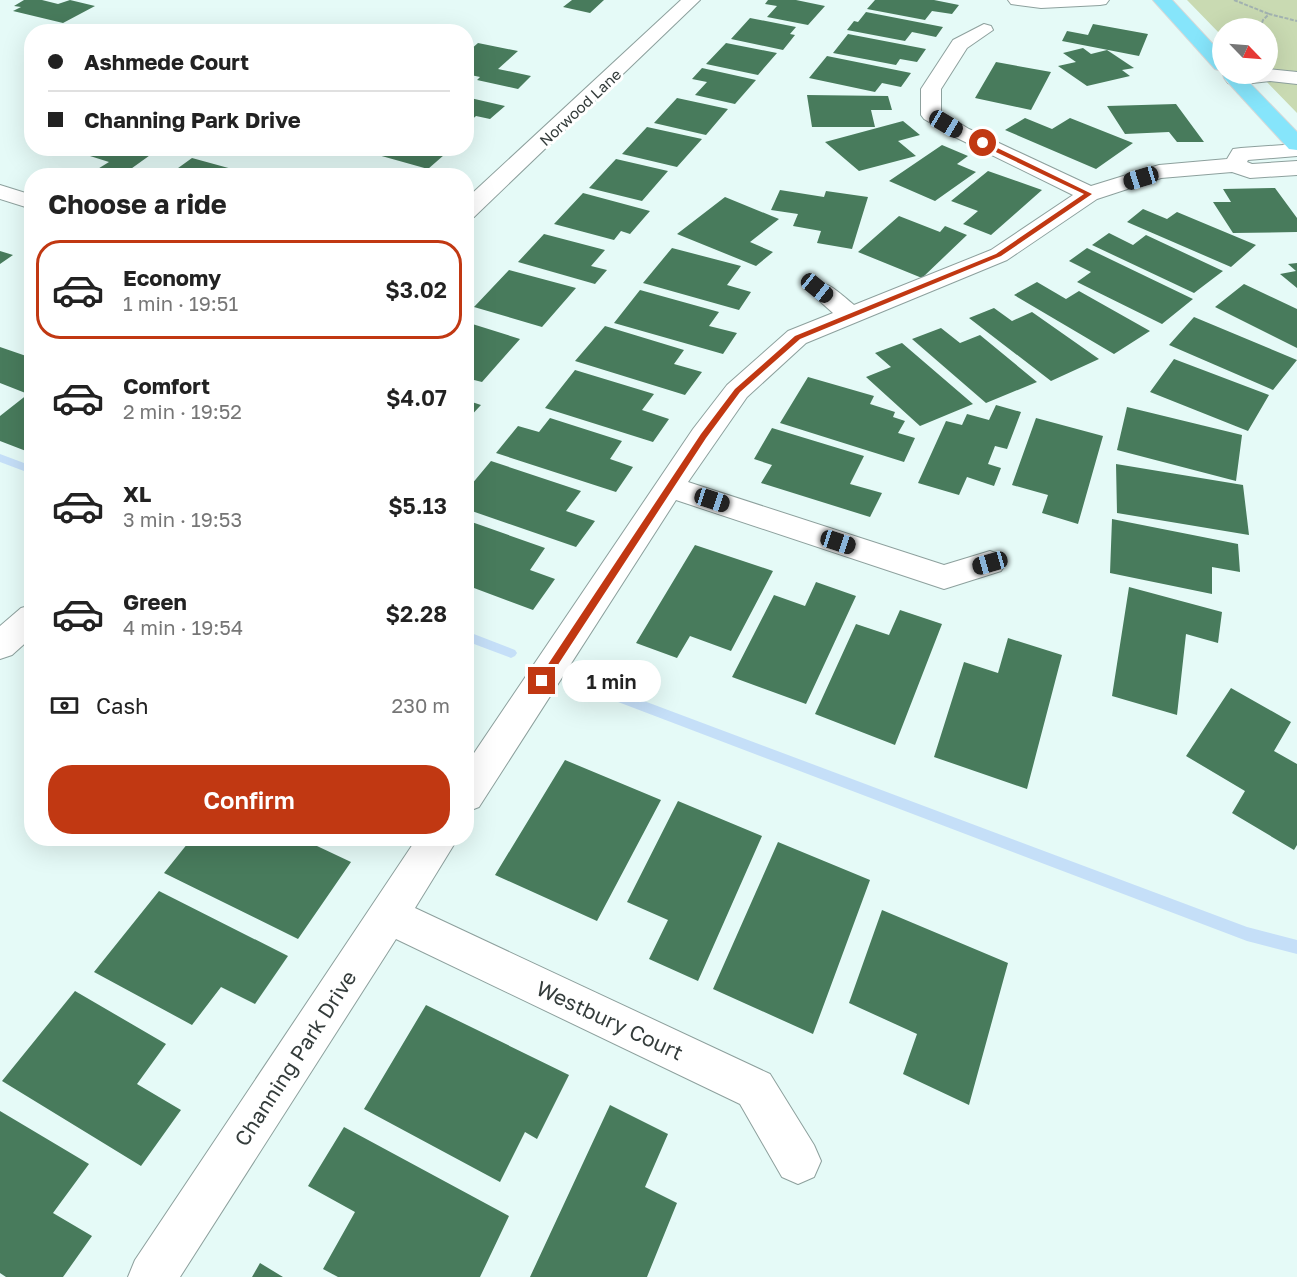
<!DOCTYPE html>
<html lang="en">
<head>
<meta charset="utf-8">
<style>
	:root { --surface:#fff; --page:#f2f2f2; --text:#222; --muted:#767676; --line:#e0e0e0; --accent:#c13812 }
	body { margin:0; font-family:"Golos Text",sans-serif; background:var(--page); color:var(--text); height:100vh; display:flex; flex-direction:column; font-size:22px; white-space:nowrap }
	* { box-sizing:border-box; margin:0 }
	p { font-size:20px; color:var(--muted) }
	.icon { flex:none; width:33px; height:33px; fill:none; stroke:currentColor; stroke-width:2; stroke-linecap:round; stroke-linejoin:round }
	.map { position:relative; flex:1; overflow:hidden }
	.side { position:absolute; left:24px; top:168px; width:450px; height:678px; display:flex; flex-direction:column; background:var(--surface); border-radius:24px; box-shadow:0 6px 24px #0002 }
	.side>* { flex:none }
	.hud { position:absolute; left:24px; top:24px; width:450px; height:132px; border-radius:24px; box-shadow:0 6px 24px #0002; display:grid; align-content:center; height:132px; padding:0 24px; background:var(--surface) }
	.needle { width:39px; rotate:115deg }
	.controls { position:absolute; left:1212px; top:18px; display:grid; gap:12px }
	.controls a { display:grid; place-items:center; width:66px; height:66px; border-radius:50%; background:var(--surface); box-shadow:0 6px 24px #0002; font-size:30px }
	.end { position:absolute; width:27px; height:27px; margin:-14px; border:8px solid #c13812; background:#fff; box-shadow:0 0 0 3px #fff }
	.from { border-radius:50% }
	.bubble { position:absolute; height:42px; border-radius:21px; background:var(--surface); box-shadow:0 6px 24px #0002; font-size:20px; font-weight:600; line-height:42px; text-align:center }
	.car { position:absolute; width:18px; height:36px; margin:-18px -9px; border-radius:8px; box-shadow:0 0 4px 2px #0007; background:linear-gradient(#222 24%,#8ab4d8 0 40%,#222 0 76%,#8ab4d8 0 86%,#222 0) }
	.hud b { display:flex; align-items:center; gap:21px; height:57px; font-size:22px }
	.hud b+b { border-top:2px solid var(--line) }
	.hud i { width:15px; height:15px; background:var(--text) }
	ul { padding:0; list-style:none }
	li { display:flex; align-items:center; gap:18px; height:99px; margin:0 12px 9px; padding:0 12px; border:3px solid transparent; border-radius:24px }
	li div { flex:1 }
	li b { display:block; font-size:22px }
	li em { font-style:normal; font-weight:600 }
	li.on { border-color:var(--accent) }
	li>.icon { width:54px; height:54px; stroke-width:1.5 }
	h2 { padding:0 24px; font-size:27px; line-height:72px }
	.pay { display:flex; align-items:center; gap:15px; height:66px; padding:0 24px; font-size:22px }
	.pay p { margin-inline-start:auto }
	.button { display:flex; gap:12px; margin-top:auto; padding:12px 24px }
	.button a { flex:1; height:69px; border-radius:24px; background:var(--accent); color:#fff; font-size:24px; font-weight:600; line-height:69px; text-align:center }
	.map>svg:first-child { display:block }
	.green { fill:#c9dab2 }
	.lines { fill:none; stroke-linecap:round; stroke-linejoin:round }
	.stream { fill:#c5dff8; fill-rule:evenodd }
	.building { fill:#487b5c }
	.minor-casing { stroke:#8da09d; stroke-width:2 }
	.major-casing { stroke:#d6d8d8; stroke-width:2 }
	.path { stroke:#a2b2b0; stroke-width:2; stroke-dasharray:4 1.5; stroke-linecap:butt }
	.minor { fill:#fff; fill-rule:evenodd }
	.major { fill:#86e5fb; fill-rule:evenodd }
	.route { fill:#c13812 }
	.labels { text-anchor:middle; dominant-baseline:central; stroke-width:6; stroke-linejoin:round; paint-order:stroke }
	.far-street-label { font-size:15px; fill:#343c3b; stroke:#fff }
	.near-street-label { font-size:21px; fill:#343c3b; stroke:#fff }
</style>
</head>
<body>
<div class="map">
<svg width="1297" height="1277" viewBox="0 0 1297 1277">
	<rect width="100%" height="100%" fill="#e5faf7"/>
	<path class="green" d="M 1187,0 L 1297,0 L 1297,113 L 1259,74 L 1268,74 L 1268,28 L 1222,28 L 1222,36 Z"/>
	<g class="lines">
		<path class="stream" d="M 0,454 L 32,466 L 32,474 L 0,462 Z
			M 466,631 L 515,650 L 517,653 L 515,656 L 511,658 L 466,641 Z
			M 588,680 L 1247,927 L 1297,940 L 1297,954 L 1247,941 L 584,689 L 582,685 L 584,681 Z"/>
	</g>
	<path class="building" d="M 24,0 L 42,0 L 58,4 L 70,0 L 95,6 L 63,23 L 13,11 L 21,7 L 14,6 Z
		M 572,0 L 604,0 L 590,13 L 563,7 Z
		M 768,0 L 796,0 L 825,6 L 808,25 L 767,17 L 777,6 L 765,4 Z
		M 875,0 L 934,0 L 959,5 L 952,14 L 932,11 L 925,20 L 867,9 Z
		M 866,12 L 943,27 L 936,37 L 912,32 L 905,41 L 847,30 L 854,21 L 858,22 Z
		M 750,18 L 796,27 L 790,34 L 795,35 L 783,50 L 731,39 Z
		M 81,24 L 109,31 L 109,32 L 68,32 Z
		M 1093,24 L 1148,34 L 1139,56 L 1062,41 L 1067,31 L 1088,35 Z
		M 848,34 L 926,49 L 917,62 L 900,59 L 896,65 L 833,53 Z
		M 478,43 L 518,51 L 498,69 L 531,76 L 518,89 L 477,80 L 480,77 L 466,74 L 466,50 L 470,50 Z
		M 726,43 L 777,53 L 758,75 L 706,64 Z
		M 1083,48 L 1091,54 L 1107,50 L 1134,68 L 1122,70 L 1130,76 L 1087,86 L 1058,66 L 1076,62 L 1063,53 Z
		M 827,56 L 911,73 L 901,87 L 882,83 L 875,92 L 809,78 Z
		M 996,62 L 1051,72 L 1031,110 L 975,98 Z
		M 702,68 L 756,80 L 735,104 L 695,95 L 707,82 L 692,79 Z
		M 807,95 L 888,96 L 892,110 L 871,110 L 875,127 L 812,127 Z
		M 466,97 L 505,106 L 490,119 L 476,116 L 468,123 Z
		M 677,98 L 728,109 L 706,135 L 654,123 Z
		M 1176,104 L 1204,142 L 1177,142 L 1169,132 L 1125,134 L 1107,106 Z
		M 1025,118 L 1052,129 L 1070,118 L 1133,143 L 1096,169 L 1005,130 Z
		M 903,121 L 920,135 L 898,141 L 916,156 L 859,171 L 825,142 Z
		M 647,127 L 702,139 L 677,167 L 622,154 Z
		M 942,145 L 968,156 L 957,164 L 976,172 L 935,201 L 889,181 Z
		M 101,148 L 160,148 L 121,176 L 96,170 L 109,162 L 90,156 Z
		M 353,148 L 452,148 L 428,169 Z
		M 192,158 L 254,175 L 254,176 L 167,176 Z
		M 616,159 L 668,171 L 642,201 L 589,188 Z
		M 988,171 L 1042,190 L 991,235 L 963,224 L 978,211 L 951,201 Z
		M 1275,188 L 1297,218 L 1297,232 L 1233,233 L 1213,202 L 1231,202 L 1223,189 Z
		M 780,190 L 824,197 L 826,191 L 868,197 L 852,249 L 817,243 L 821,231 L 793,226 L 798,214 L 771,210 Z
		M 583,193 L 650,211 L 630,234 L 621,231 L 614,240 L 554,224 Z
		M 725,197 L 779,219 L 750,242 L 773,252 L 756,266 L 677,234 Z
		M 1143,209 L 1167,219 L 1177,212 L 1256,245 L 1231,267 L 1127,222 Z
		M 899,216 L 940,232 L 945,226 L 967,235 L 922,278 L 858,252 Z
		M 1109,233 L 1133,245 L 1146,235 L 1223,271 L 1194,293 L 1092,245 Z
		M 544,234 L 605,250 L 591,266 L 607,270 L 595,284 L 518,262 Z
		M 672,248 L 741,266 L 727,285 L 751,292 L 739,310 L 643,283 Z
		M 1087,248 L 1193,299 L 1162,324 L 1077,282 L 1091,272 L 1069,261 Z
		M 0,251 L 13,255 L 0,264 Z
		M 1297,263 L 1297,288 L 1280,274 L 1296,271 L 1288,264 Z
		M 509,270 L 576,288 L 542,327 L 474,307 Z
		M 1037,282 L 1066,299 L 1079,291 L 1150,331 L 1114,354 L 1014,295 Z
		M 1244,284 L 1297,309 L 1297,348 L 1215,307 Z
		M 640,290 L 719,312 L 709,326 L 737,333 L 723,354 L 614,323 Z
		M 994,308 L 1012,321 L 1032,312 L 1099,359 L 1051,381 L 969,318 Z
		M 1194,317 L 1297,360 L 1273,390 L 1169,345 Z
		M 466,322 L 520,339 L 482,382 L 466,378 Z
		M 605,326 L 684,350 L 674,364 L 702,372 L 685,395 L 575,361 Z
		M 941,328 L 960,343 L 980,335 L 1037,382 L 986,403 L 912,339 Z
		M 902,343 L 973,404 L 920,426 L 866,377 L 891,367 L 875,353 Z
		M 0,347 L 32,358 L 32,447 L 26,451 L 0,441 L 0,416 L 28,394 L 0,383 Z
		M 1174,359 L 1269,395 L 1248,431 L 1150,392 Z
		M 575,370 L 654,394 L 642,410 L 669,419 L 653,442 L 545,408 Z
		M 808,377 L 874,396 L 870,404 L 895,412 L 893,417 L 905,421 L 898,433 L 915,438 L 904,462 L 780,423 Z
		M 466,400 L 481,405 L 466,421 Z
		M 996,405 L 1021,412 L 1007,449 L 995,446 L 988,464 L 1001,468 L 994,486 L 967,477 L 959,495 L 918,483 L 946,421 L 962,425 L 967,414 L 989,420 Z
		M 1127,407 L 1242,435 L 1236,481 L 1117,450 Z
		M 550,418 L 622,441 L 610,459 L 633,467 L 616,492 L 496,453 L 518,426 L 539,432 Z
		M 1036,418 L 1103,436 L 1078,524 L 1042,513 L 1048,495 L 1012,485 Z
		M 772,428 L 864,456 L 850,484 L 882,493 L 870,517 L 761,483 L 772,465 L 754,459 Z
		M 491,461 L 581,491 L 566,511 L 595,521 L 576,547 L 466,509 L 466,491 Z
		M 1116,464 L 1243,485 L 1249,535 L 1117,513 Z
		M 1112,519 L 1238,544 L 1240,572 L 1212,567 L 1212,594 L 1110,573 Z
		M 466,520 L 545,548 L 530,570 L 555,579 L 533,610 L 466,585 Z
		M 695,545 L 773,571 L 731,651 L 690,636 L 677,658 L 636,643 Z
		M 816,582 L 856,596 L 806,704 L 732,677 L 774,595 L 805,606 Z
		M 1129,587 L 1222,612 L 1218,643 L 1186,634 L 1177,715 L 1112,696 Z
		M 900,610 L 942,624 L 895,745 L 815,714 L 856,624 L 889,635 Z
		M 1008,638 L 1062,655 L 1027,789 L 934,757 L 964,662 L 998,673 Z
		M 1231,688 L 1291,722 L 1274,751 L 1297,764 L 1297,845 L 1294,850 L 1232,813 L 1245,791 L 1186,756 Z
		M 565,760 L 661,800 L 597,921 L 495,875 Z
		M 678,801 L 762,836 L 698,981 L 649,959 L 668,920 L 627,902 Z
		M 192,838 L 300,838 L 351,862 L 298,939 L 164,873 Z
		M 778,842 L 870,880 L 813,1034 L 713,989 Z
		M 159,891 L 288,956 L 255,1004 L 221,987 L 192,1025 L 94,972 Z
		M 882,910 L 1008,963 L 969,1105 L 903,1074 L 917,1034 L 849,1003 Z
		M 75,991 L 166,1044 L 137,1084 L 181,1110 L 141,1166 L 2,1081 Z
		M 426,1005 L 569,1075 L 537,1139 L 525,1132 L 500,1182 L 364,1109 Z
		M 610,1105 L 668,1134 L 645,1187 L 677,1203 L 647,1277 L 530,1277 Z
		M 0,1111 L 89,1164 L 53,1213 L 92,1236 L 63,1277 L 6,1277 L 0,1273 Z
		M 344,1127 L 509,1216 L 480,1277 L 338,1277 L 323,1269 L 355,1212 L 308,1186 Z
		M 260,1263 L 283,1277 L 252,1277 Z"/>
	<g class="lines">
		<g class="minor-casing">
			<path id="minor" d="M 681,0 L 700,0 L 474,217 L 466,219 L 466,199 Z
				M 1008,0 L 1109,0 L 1106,4 L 1100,5 L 1041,8 L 1011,4 Z
				M 984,24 L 991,26 L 993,30 L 967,48 L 941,89 L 941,112 L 969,129 L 1091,186 L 1159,165 L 1227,159 L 1233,149 L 1241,148 L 1297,144 L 1297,156 L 1248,160 L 1247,162 L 1252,164 L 1297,161 L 1297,175 L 1250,178 L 1232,172 L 1161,178 L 1097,199 L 1007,260 L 806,343 L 747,397 L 688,482 L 944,565 L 990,551 L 1001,555 L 1006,563 L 1001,571 L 944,589 L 676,500 L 479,807 L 466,812 L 466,765 L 693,429 L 727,385 L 788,331 L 833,313 L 805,288 L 808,283 C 827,278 840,294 854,305 L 991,250 L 1073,195 L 955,137 L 924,119 L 921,115 L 921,89 L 953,40 Z
				M 1268,69 L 1297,72 L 1297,84 L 1270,81 L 1235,85 L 1228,83 L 1225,79 L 1228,75 L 1233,74 L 1268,74 Z
				M 0,185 L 32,195 L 32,209 L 0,199 Z
				M 32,605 L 32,637 L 12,655 L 0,659 L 0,626 L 21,608 Z
				M 417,838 L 458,838 L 415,908 L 770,1074 L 814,1145 L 821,1161 L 814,1177 L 798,1184 L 782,1177 L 740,1104 L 396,939 L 180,1277 L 128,1277 L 135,1260 Z"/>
		</g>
		<g class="major-casing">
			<path id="major" d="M 1153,0 L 1172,0 L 1222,54 L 1222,71 L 1215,69 Z
				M 1222,72 L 1241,74 L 1297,132 L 1297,150 L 1289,149 L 1224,78 Z"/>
		</g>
		<path class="path" d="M 1234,0 L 1269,14
			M 1260,28 L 1263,20 L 1269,14 L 1297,21"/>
		<use href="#minor" class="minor"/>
		<use href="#major" class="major"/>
	</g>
	<path class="route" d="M 981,142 L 985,142 L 1092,194 L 1001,256 L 800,339 L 740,392 L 706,438 L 546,683 L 539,683 L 539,678 L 701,434 L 735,389 L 795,336 L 996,254 L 1084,194 L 981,145 Z"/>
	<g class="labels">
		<g class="far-street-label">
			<text transform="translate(580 107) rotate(-43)">Norwood Lane</text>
		</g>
		<g class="near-street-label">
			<text transform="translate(610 1020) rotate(25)">Westbury Court</text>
			<text transform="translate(295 1058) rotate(-57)">Channing Park Drive</text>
		</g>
	</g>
</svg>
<div class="controls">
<a><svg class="needle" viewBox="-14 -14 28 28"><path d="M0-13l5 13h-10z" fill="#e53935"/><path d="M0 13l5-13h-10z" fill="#767676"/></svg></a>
</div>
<i class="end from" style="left:983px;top:143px"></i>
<i class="end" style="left:542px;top:681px"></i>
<div class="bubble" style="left:562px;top:660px;width:99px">1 min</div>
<i class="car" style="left:946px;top:124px;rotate:121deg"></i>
<i class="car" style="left:1141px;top:178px;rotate:253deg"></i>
<i class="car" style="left:817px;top:288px;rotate:129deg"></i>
<i class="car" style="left:712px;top:500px;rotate:108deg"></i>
<i class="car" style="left:838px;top:542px;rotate:108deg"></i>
<i class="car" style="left:990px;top:563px;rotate:254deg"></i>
<div class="hud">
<b><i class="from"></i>Ashmede Court</b>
<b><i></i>Channing Park Drive</b>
</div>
<section class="side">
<h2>Choose a ride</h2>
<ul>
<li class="on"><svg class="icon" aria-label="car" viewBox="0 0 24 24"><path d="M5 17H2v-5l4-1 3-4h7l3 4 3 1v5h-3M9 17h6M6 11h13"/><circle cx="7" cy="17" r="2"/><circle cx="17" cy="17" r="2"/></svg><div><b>Economy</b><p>1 min · 19:51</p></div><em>$3.02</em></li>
<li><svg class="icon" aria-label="car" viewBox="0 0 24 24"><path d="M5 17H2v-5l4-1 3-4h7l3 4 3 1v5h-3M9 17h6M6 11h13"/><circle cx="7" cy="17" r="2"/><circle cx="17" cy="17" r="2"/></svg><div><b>Comfort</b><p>2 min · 19:52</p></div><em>$4.07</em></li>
<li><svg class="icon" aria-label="car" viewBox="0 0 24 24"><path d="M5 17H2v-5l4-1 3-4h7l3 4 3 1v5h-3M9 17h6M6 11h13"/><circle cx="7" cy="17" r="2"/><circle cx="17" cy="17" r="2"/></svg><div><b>XL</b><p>3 min · 19:53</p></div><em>$5.13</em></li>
<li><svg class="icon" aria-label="car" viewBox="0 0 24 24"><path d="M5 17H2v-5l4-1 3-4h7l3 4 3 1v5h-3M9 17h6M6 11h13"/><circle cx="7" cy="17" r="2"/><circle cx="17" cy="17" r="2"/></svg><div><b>Green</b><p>4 min · 19:54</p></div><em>$2.28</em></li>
</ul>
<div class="pay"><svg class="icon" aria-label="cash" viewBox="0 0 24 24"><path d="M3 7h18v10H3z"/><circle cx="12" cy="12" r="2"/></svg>Cash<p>230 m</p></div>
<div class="button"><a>Confirm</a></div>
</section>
</div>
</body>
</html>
